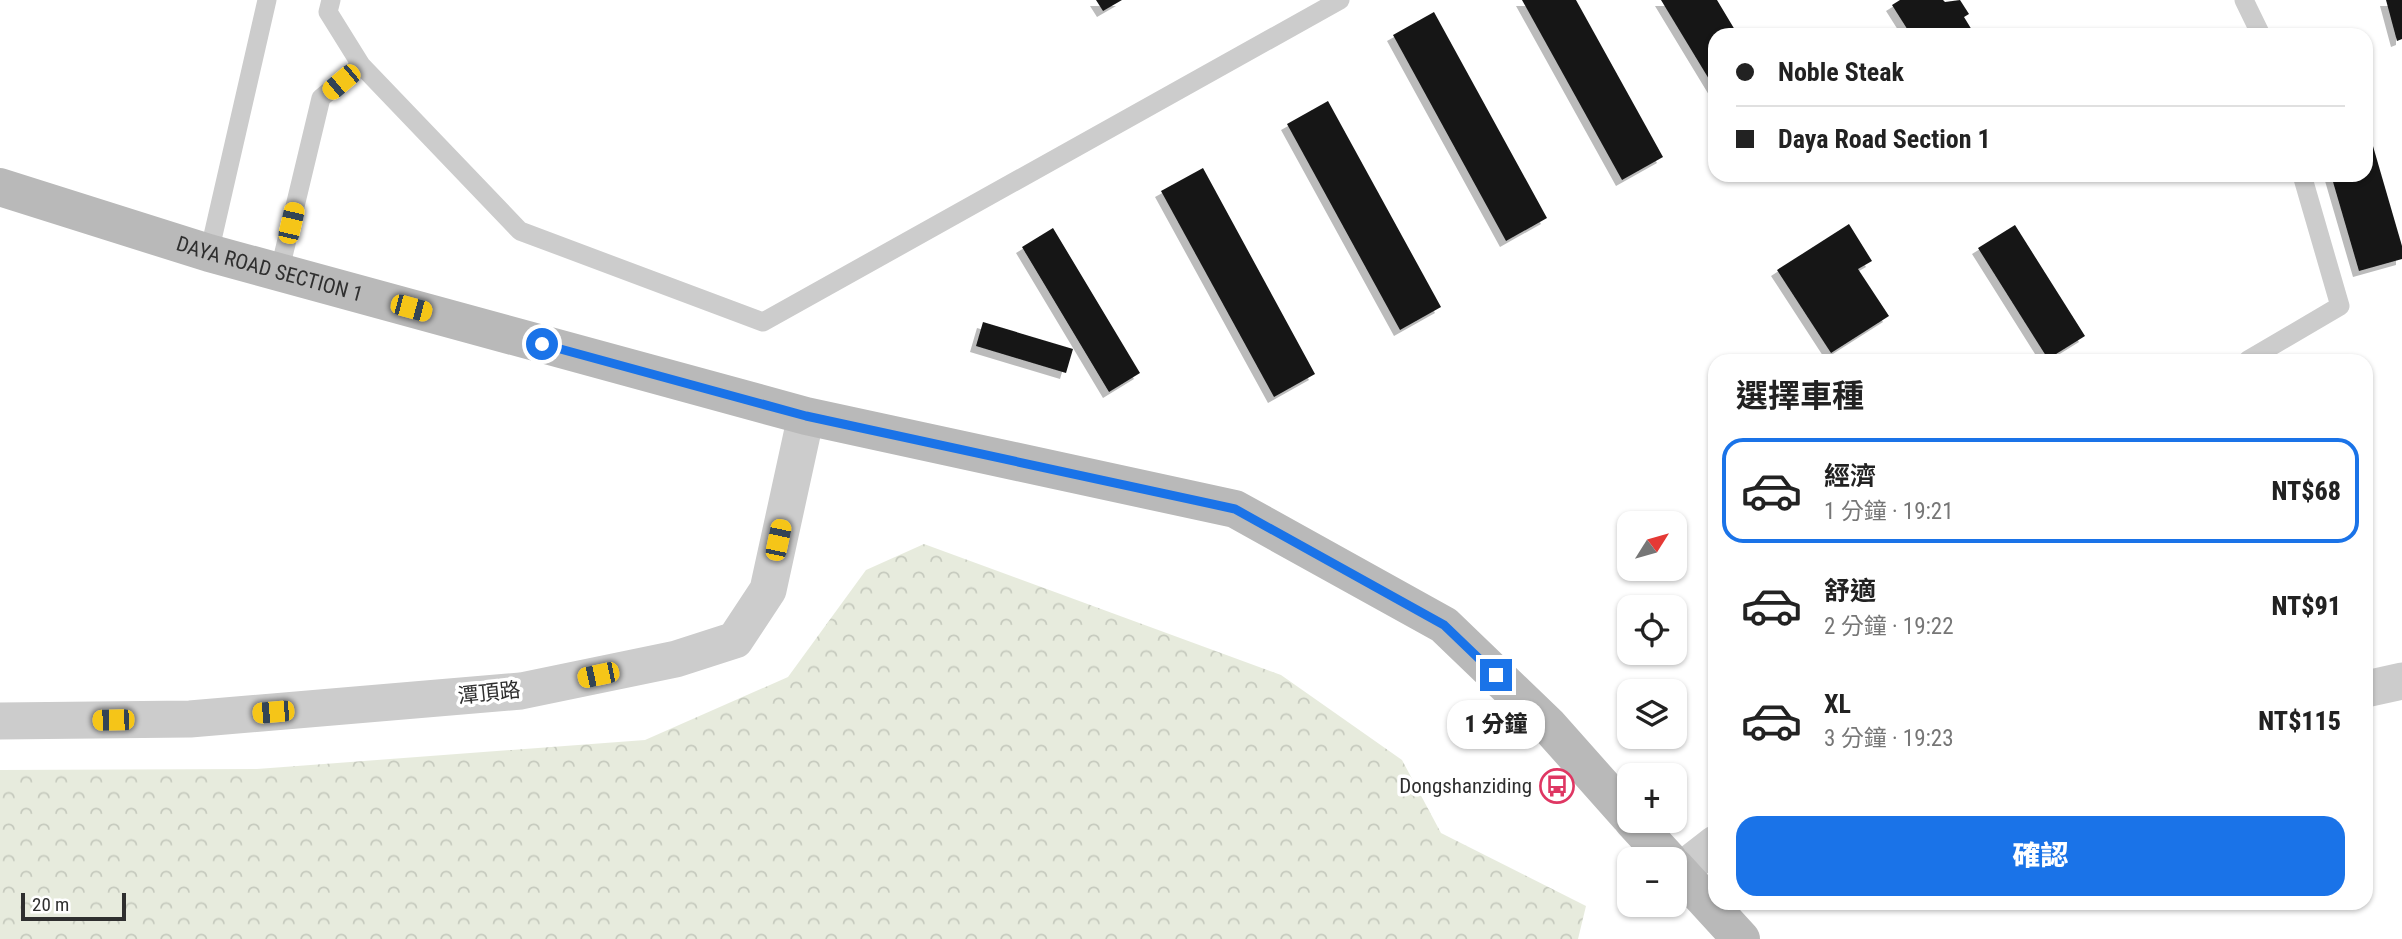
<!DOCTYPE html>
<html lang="zh-TW">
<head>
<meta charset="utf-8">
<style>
	:root { --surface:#fff; --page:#f2f2f2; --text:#222; --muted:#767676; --line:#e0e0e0; --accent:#1a73e8 }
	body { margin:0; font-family:"Roboto Condensed","Noto Sans TC",sans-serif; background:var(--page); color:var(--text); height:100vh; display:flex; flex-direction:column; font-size:26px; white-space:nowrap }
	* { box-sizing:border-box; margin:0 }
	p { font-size:23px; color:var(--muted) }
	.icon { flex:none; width:38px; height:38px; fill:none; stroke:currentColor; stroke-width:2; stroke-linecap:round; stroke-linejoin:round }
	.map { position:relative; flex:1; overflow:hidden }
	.side { position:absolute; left:1708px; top:354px; width:665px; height:556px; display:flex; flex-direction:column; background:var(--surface); border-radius:21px; box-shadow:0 2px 5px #0004 }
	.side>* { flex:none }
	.guide { position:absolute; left:1708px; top:28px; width:665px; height:154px; border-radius:21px; box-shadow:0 2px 5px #0004; display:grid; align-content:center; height:154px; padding:0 28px; background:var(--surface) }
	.needle { width:46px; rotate:53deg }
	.tools { position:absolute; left:1617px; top:511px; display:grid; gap:14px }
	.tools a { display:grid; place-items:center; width:70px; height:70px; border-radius:14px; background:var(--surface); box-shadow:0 2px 5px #0004; font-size:35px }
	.scale { position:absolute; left:21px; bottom:18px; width:105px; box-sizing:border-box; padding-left:7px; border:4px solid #2f2f2f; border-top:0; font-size:19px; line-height:24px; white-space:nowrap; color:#2f2f2f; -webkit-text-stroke:5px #fff; paint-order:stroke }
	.end { position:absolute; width:32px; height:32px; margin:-16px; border:9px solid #1a73e8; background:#fff; box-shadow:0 0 0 4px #fff }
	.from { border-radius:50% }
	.bubble { position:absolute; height:49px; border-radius:21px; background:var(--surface); box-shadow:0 2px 5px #0004; font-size:23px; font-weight:800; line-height:49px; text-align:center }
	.car { position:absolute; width:21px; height:42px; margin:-21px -10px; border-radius:9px; box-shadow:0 0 5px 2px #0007; background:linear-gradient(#f5c518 24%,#345 0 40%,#f5c518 0 76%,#345 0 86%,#f5c518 0) }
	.guide b { display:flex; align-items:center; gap:24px; height:66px; font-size:26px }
	.guide b+b { border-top:2px solid var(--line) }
	.guide i { width:18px; height:18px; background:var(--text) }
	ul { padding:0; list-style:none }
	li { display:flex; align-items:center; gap:21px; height:105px; margin:0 14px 10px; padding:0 14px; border:4px solid transparent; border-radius:21px }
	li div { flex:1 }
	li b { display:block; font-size:26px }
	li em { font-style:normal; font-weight:800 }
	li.active { border-color:var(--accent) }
	li>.icon { width:63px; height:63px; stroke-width:1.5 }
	h2 { padding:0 28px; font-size:32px; line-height:84px }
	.action { display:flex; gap:14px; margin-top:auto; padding:14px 28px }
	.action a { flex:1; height:80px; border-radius:21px; background:var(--accent); color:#fff; font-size:28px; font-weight:800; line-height:80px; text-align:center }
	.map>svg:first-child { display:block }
	.forest { fill:url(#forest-crowns) }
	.building { fill:#161616; filter:url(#shadow) }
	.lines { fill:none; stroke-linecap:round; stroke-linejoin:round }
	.lane { stroke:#ccc; stroke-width:19 }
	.street { stroke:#ccc; stroke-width:37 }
	.secondary { stroke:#b9b9b9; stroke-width:38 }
	.route { stroke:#1a73e8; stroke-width:9 }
	.labels { text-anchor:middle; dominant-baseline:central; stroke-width:7; stroke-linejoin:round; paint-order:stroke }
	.street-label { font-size:21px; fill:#2f2f2f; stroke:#fff }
	.poi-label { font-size:21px; fill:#2f2f2f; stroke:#fff; text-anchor:end }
</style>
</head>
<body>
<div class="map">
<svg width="2402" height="939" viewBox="0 0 2402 939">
	<defs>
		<pattern id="forest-crowns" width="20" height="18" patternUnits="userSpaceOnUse" patternTransform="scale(1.75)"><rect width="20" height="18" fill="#e7ebdd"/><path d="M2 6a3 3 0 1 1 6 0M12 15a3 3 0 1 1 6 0" fill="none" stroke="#c6cabe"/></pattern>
		<filter id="shadow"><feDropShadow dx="-6" dy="6" stdDeviation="0" flood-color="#0004"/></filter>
	</defs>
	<rect width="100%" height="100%" fill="#fff"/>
	<path class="forest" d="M 924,544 L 1281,675 L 1402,760 L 1441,833 L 1586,906 L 1578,939 L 0,939 L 0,770 L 257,769 L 645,740 L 788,677 L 866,570 Z"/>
	<path class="building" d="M 1096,0 L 1122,0 L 1103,11 Z
		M 1522,0 L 1576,0 L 1663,157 L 1622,180 Z
		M 1661,0 L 1717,0 L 1738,35 L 1715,35 L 1715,89 Z
		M 1900,0 L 1943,0 L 1945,2 L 1960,0 L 1969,14 L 1964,17 L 1975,35 L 1911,35 L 1892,5 Z
		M 2386,0 L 2402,0 L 2402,39 L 2397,41 Z
		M 1434,12 L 1547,218 L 1506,241 L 1393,35 Z
		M 1328,101 L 1441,307 L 1400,330 L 1287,124 Z
		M 2366,122 L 2402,246 L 2402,259 L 2359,271 L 2331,175 L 2366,175 Z
		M 1203,168 L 1315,374 L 1274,397 L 1161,191 Z
		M 1849,224 L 1872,261 L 1858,269 L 1889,316 L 1831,353 L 1777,270 Z
		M 2015,225 L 2085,336 L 2048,359 L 1978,248 Z
		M 1053,228 L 1140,373 L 1109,392 L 1022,247 Z
		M 983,322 L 1073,349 L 1066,373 L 976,346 Z"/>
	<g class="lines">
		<path class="lane" d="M 331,0 L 328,12 L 361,65 L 520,231 L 763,322 L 1340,0
			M 2244,0 L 2261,35
			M 209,253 L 267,0
			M 279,273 L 321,98 L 361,65
			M 2248,360 L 2340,306 L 2302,175"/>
		<path class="street" d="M 2366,689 L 2402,681
			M 0,721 L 190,719 L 521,691 L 676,659 L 735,640 L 768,590 L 806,416
			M 1679,872 L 1715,844"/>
		<g class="secondary">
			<path id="s1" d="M 0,187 L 209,253 L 806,416 L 1235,509 L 1444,625 L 1548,725 L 1629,816"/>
			<path d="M 1633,821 L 1668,859"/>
			<path d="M 1675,867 L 1741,939"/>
		</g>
	</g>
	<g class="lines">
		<path class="route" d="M 542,344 L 806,416 L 1235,509 L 1444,625 L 1496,675"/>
	</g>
	<defs>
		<g id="bus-ring" transform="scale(1.75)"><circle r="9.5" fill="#fff" stroke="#df3763" stroke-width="1.5"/><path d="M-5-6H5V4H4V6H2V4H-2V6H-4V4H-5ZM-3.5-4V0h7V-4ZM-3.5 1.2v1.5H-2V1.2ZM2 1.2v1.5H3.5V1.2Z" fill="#df3763"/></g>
	</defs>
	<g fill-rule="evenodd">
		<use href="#bus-ring" x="1557" y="786"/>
	</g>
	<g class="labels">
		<g class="street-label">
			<text stroke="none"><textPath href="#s1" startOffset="282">DAYA ROAD SECTION 1</textPath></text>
			<text transform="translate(489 693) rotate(-6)">潭頂路</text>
		</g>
		<g class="poi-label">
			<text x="1532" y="786">Dongshanziding</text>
		</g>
	</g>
</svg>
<div class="tools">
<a><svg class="needle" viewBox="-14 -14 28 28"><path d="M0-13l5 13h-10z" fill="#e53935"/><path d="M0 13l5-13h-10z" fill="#767676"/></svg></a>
<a><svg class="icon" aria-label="locate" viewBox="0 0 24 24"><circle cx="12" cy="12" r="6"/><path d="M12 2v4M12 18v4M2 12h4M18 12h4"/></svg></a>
<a><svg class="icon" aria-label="layers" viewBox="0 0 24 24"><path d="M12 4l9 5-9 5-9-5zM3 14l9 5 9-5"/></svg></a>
<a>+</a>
<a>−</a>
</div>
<div class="scale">20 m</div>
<i class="end from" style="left:542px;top:344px"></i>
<i class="end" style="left:1496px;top:675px"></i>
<div class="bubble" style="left:1447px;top:700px;width:98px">1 分鐘</div>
<i class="car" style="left:341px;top:82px;rotate:230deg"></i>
<i class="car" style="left:291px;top:223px;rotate:13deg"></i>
<i class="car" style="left:411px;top:308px;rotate:105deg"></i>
<i class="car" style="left:778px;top:540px;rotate:12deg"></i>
<i class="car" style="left:598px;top:675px;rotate:258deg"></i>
<i class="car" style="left:273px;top:712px;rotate:265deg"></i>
<i class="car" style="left:113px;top:720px;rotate:269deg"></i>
<div class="guide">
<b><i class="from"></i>Noble Steak</b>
<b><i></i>Daya Road Section 1</b>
</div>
<section class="side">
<h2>選擇車種</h2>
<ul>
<li class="active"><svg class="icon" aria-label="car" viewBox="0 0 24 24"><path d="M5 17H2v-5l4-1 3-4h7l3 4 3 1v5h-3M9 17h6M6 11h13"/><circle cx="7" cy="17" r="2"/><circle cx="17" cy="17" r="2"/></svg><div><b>經濟</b><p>1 分鐘 · 19:21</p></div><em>NT$68</em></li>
<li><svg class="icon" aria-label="car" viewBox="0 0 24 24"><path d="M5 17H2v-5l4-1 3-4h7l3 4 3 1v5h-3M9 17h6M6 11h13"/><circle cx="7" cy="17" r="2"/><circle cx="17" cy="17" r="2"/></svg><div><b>舒適</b><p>2 分鐘 · 19:22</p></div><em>NT$91</em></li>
<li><svg class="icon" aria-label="car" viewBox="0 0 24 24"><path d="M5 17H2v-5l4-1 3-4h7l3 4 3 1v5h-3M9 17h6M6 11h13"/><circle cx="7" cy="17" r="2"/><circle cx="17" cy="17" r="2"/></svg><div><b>XL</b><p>3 分鐘 · 19:23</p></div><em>NT$115</em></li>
</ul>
<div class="action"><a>確認</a></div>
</section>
</div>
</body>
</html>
